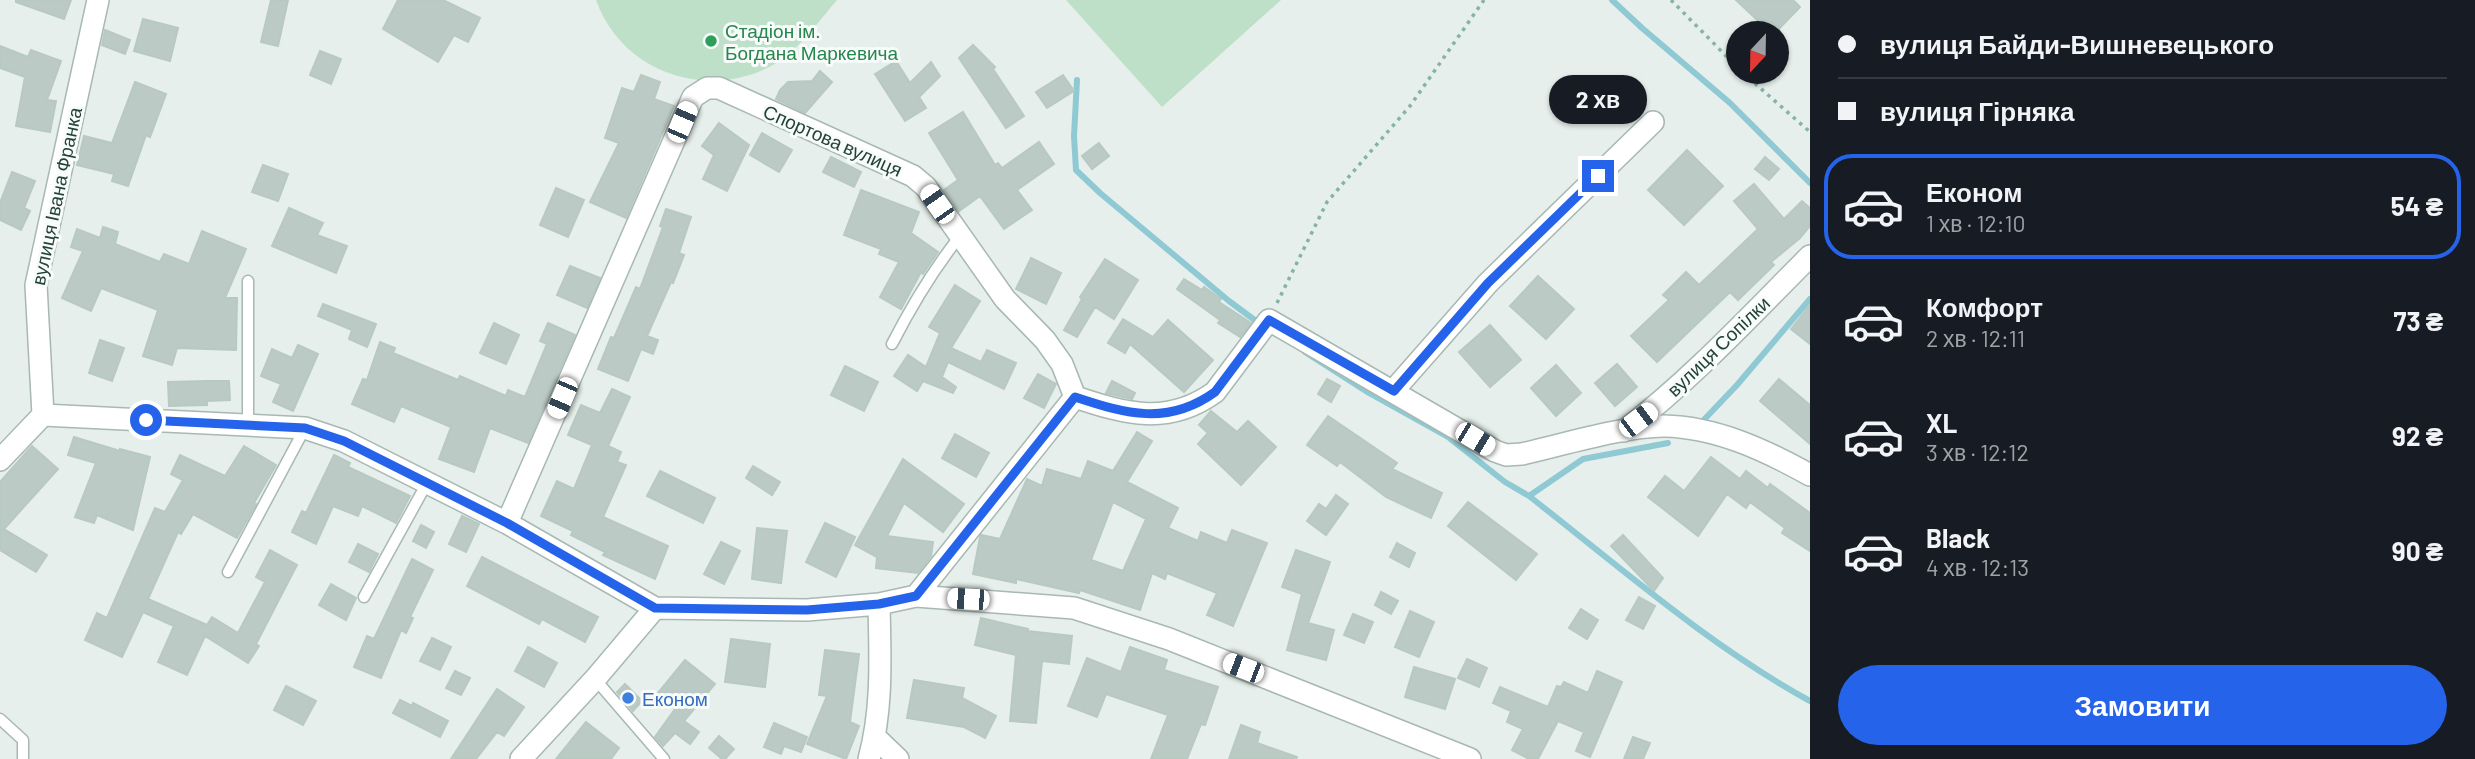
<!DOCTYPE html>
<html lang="uk">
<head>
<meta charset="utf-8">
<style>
	:root { --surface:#171b24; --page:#20242c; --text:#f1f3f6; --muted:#9ea1a6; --line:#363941; --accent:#2563eb }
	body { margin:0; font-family:Barlow,sans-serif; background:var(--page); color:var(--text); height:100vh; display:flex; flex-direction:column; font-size:26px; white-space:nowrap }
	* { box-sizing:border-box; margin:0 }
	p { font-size:23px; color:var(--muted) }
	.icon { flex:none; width:38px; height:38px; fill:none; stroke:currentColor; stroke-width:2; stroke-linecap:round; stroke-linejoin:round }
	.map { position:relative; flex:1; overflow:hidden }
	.sheet { display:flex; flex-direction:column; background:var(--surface); width:665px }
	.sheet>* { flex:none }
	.guide { display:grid; align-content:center; height:154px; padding:0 28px; background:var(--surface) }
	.needle { width:46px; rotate:202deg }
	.fabs { position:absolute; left:1726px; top:21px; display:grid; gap:14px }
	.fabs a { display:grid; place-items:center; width:63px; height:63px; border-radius:50%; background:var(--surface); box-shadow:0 2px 5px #0004; font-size:35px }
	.end { position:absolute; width:32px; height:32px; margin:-16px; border:9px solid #2563eb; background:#fff; box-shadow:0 0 0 4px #fff }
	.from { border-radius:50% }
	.bubble { position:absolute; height:49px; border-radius:24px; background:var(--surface); box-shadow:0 2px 5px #0004; font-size:23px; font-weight:700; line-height:49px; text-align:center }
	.car { position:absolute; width:21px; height:42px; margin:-21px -10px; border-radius:9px; box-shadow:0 0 5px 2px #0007; background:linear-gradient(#fff 24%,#345 0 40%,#fff 0 76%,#345 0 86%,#fff 0) }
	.guide b { display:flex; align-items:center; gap:24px; height:66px; font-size:26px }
	.guide b+b { border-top:2px solid var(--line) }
	.guide i { width:18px; height:18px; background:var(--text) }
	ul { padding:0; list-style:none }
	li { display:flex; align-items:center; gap:21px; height:105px; margin:0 14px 10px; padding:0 14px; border:4px solid transparent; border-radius:28px }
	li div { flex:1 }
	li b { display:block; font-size:26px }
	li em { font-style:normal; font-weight:700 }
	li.on { border-color:var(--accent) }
	li>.icon { width:63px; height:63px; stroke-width:1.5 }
	.primary-button { display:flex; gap:14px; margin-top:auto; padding:14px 28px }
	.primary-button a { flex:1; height:80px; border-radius:42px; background:var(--accent); color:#fff; font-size:28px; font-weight:700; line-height:80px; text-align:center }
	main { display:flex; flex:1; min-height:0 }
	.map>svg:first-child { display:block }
	.green { fill:#bfe0c8 }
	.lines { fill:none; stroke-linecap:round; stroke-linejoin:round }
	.stream { stroke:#8ec9d4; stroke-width:6 }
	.building { fill:#bbcac4; stroke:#b8c9c2; stroke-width:2; fill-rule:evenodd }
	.service-casing { stroke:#a8b8b2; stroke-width:13 }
	.minor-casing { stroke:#a8b8b2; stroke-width:24 }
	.tertiary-casing { stroke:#a8b8b2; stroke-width:24 }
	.path { stroke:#86b3a5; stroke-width:3.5; stroke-dasharray:3.5 5; stroke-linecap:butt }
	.service { stroke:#fff; stroke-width:10 }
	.minor { stroke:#fff; stroke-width:21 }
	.tertiary { stroke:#fff; stroke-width:21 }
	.route { stroke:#2563eb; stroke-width:9 }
	.leisure-dot { fill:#2e9e5b; stroke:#f7fbf9; stroke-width:2.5 }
	.shop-dot { fill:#3f7fe0; stroke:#f7fbf9; stroke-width:2.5 }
	.labels { text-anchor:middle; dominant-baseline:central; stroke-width:6; stroke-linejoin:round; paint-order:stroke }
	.leisure-label { font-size:19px; fill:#27864d; stroke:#f7fbf9; text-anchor:start }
	.street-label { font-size:19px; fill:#24423a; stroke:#f7fbf9 }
	.shop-label { font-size:19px; fill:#366cbe; stroke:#f7fbf9; text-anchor:start }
</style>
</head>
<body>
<main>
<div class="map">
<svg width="1810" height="759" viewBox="0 0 1810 759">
	<rect width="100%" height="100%" fill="#e6efeb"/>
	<path class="green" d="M 596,0 L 837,0 C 818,22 799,50 773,65 C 707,101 622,73 596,0 Z
		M 1066,0 L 1281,0 L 1162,107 Z"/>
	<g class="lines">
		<path class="stream" d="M 1612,0 L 1642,28 L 1730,103 L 1810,183
			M 1077,80 L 1074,136 L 1076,170 L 1100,193 L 1229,301 L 1260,324
			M 1305,352 L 1369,393 L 1448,437 L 1505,482 L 1529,496 C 1620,567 1708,645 1810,701
			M 1698,426 L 1737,385 L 1810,299
			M 1529,496 L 1583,459 L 1668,443"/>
	</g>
	<path class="building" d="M 16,0 L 71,0 L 64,19 L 16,2 Z
		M 271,0 L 288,0 L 278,46 L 261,42 Z
		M 398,0 L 443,0 L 480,18 L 468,42 L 454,35 L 438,62 L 383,29 Z
		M 1736,0 L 1793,0 L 1800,7 L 1775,33 L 1771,33 Z
		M 143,19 L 178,28 L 170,61 L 134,51 Z
		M 105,30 L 130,40 L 125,54 L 102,45 Z
		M 973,45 L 995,67 L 993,69 L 1024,116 L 1006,128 L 959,58 Z
		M 0,46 L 28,57 L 31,50 L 61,61 L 47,100 L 56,101 L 50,132 L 16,126 L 25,77 L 0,68 Z
		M 320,51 L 341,59 L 331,84 L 310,75 Z
		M 896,61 L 910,83 L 931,62 L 940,76 L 919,97 L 926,108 L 905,121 L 875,74 Z
		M 820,71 L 832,82 L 805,113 L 776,99 L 780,90 L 788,82 L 812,81 Z
		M 641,75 L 660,82 L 654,99 L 674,106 L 626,218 L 590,202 L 619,143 L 605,138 L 622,88 L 634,92 Z
		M 1063,75 L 1074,91 L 1047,108 L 1036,92 Z
		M 135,82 L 166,94 L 150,137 L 146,135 L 128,186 L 112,181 L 114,174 L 77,165 L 84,136 L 112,143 Z
		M 963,112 L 995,165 L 998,163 L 1002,168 L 1039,142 L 1054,164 L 1017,190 L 1032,210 L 1004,229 L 980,196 L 959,211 L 944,190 L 958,180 L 929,133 Z
		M 719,123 L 749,145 L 727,191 L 703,179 L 714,155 L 702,146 Z
		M 762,133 L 792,150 L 779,172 L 750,155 Z
		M 1099,143 L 1109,156 L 1092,169 L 1082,156 Z
		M 1687,150 L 1723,186 L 1684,225 L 1648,190 Z
		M 831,157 L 861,172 L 854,187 L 823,172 Z
		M 1765,157 L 1779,169 L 1769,180 L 1755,169 Z
		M 263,165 L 288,174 L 278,201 L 252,192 Z
		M 12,172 L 35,181 L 24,208 L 30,211 L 21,230 L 0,220 L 0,203 Z
		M 1754,184 L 1784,219 L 1802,201 L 1810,208 L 1810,226 L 1800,238 L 1771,262 L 1774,265 L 1738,300 L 1730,292 L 1657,362 L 1631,336 L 1669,300 L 1663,295 L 1686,272 L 1699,285 L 1758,229 L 1734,201 Z
		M 556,188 L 584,200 L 568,237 L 540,225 Z
		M 861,190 L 919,212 L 911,233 L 938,252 L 923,274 L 921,272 L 901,309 L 880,297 L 899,262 L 879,254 L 881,249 L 844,235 Z
		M 289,208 L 323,223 L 317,235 L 347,246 L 336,273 L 272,246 Z
		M 666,209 L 691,217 L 679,253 L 684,255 L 673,283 L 671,282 L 647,336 L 658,340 L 653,354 L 641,349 L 628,381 L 598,369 L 611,337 L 614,338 L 636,287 L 640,289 L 663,227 L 660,226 Z
		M 103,227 L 118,232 L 115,244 L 160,262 L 164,254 L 189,264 L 202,231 L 246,249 L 225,298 L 237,298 L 236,350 L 177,348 L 172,365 L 143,356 L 158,310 L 101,288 L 91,311 L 62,298 L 83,251 L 71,247 L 77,229 L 100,238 Z
		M 1031,258 L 1061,273 L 1046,304 L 1016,289 Z
		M 1105,259 L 1138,280 L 1114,319 L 1095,307 L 1077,337 L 1064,330 L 1082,299 L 1080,297 Z
		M 570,266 L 600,278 L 587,308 L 557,295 Z
		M 1538,276 L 1574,309 L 1546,339 L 1510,306 Z
		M 1184,279 L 1202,290 L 1204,287 L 1221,299 L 1219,302 L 1251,323 L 1240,337 L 1218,323 L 1220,320 L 1177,289 Z
		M 955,285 L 980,301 L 951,348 L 981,362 L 987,350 L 1016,363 L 1004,389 L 948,362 L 942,377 L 956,387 L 953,393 L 923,381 L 917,391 L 894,376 L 908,355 L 926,367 L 940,333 L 929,327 Z
		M 323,304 L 376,324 L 367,347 L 349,339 L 352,330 L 318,316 Z
		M 1810,305 L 1810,344 L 1791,329 Z
		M 1123,319 L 1153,337 L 1168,320 L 1213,360 L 1184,392 L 1130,344 L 1125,353 L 1108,343 Z
		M 494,323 L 519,335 L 506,364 L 480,353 Z
		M 548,323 L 575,335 L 528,443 L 490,428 L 474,472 L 439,459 L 451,427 L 401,406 L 394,422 L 352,404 L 363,379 L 367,380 L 380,342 L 395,348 L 393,353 L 458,380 L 460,376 L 506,396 L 508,390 L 525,397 L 547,344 L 540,341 Z
		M 1490,325 L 1521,360 L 1490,387 L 1459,352 Z
		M 100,340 L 124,348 L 112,381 L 89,373 Z
		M 298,345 L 318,354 L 293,411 L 273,402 L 281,384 L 261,376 L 272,349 L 292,358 Z
		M 1617,364 L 1637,387 L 1615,406 L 1595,383 Z
		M 1556,365 L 1581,393 L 1556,416 L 1531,388 Z
		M 845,366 L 878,382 L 864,411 L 831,395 Z
		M 1038,374 L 1056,384 L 1044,408 L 1024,398 Z
		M 1327,379 L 1340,386 L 1331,402 L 1318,394 Z
		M 1779,379 L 1810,405 L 1810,444 L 1760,401 Z
		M 207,381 L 229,381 L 230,400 L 207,401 L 207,405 L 169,406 L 168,382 Z
		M 1112,381 L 1135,393 L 1132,399 L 1106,393 Z
		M 612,389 L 630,397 L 608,446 L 621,452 L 617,462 L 626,465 L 603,517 L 668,546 L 655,579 L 603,555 L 605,552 L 571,535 L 573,531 L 541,516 L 557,481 L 574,489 L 592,445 L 568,435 L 581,405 L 600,413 Z
		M 1211,411 L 1237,432 L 1248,421 L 1276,447 L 1241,485 L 1198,444 L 1208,433 L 1199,425 Z
		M 1328,416 L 1397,463 L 1392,469 L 1442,493 L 1431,518 L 1386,497 L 1340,462 L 1337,466 L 1307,445 Z
		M 1137,432 L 1152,441 L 1127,482 L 1178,508 L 1168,528 L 1198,541 L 1201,532 L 1227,543 L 1232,530 L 1267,543 L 1233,626 L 1207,615 L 1217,593 L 1167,573 L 1165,579 L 1152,573 L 1140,610 L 1080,590 L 1079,593 L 1016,579 L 1016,583 L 973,574 L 980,537 L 981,535 L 1000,539 L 1027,479 L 1042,486 L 1047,469 L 1081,479 L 1088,461 L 1113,471 ZM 1113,502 L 1146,519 L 1123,571 L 1091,560 Z
		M 955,434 L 989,453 L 976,477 L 942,458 Z
		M 74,437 L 120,451 L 120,449 L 150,457 L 133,530 L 97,515 L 94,523 L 75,517 L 96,463 L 68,455 Z
		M 32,446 L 58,469 L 4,529 L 47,555 L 36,572 L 0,550 L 0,482 Z
		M 244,446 L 276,465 L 254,503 L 256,504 L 237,538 L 193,514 L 181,534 L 178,532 L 148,599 L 207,625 L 212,617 L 238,633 L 265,582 L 256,577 L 270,550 L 297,565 L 256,644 L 259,646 L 248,663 L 205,636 L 187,675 L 158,662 L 174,626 L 143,612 L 122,657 L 85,640 L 97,613 L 107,618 L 155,508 L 165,512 L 183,480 L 171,474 L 180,455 L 225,476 Z
		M 334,455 L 350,463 L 348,467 L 410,496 L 396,523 L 362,506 L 358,516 L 333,506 L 316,544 L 292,532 L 302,511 L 306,513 Z
		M 1711,457 L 1740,479 L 1746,471 L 1768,488 L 1770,484 L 1810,513 L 1810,551 L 1782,533 L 1785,528 L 1750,502 L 1746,508 L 1727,494 L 1698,536 L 1648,497 L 1665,476 L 1684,491 Z
		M 903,459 L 964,504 L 943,532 L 904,503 L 887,536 L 933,542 L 931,556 L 918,573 L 876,568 L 877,557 L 855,545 Z
		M 753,466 L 780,482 L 772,495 L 746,478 Z
		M 660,471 L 715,498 L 703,523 L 647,496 Z
		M 1336,495 L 1348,504 L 1326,535 L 1307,521 L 1319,504 L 1326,509 Z
		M 1468,502 L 1537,554 L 1516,580 L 1448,526 Z
		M 462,516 L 479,524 L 466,552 L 449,544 Z
		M 825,523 L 855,537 L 836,577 L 806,562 Z
		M 421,525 L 434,532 L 426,548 L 413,541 Z
		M 757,528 L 787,531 L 781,583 L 752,579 Z
		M 1623,535 L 1663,578 L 1654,591 L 1611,546 Z
		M 721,542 L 740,551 L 724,584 L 704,574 Z
		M 1397,543 L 1415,553 L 1409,567 L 1390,557 Z
		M 358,544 L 378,554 L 369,572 L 349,562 Z
		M 1296,550 L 1330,562 L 1308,623 L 1334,630 L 1326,660 L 1287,650 L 1302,594 L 1282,587 Z
		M 482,557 L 598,617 L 585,642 L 542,619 L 539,624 L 467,586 Z
		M 412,559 L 433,570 L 410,617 L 413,618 L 406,633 L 401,630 L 381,678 L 354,667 L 367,636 L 374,639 Z
		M 331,584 L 356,598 L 346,620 L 319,605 Z
		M 1381,592 L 1398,601 L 1391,614 L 1375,605 Z
		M 1639,597 L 1655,606 L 1643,629 L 1626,620 Z
		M 1581,609 L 1598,620 L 1587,639 L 1569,628 Z
		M 1410,611 L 1434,622 L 1419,657 L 1395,647 Z
		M 1353,614 L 1373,622 L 1364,643 L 1344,635 Z
		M 981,618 L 1028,629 L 1027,631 L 1072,636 L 1069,664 L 1042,661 L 1036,723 L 1010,721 L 1016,655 L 975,645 Z
		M 432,638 L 451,647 L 440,670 L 420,661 Z
		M 731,639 L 770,644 L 765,687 L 725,682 Z
		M 528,647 L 557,663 L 544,687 L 515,671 Z
		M 1130,647 L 1167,660 L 1164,670 L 1218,687 L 1205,725 L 1201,724 L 1187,759 L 1151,759 L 1168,715 L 1106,694 L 1097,717 L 1068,706 L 1087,658 L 1121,672 Z
		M 825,650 L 859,654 L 850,722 L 859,726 L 846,759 L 807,744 L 827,696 L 819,695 Z
		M 1467,659 L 1487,668 L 1479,687 L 1458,678 Z
		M 685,660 L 715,684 L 684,721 L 699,732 L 690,744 L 675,733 L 663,746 L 655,737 L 675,709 L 657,694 Z
		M 1414,667 L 1455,679 L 1445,709 L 1405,697 Z
		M 455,671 L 470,678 L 461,695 L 446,688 Z
		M 1597,671 L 1622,682 L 1590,757 L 1576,751 L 1584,732 L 1558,721 L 1538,759 L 1529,759 L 1512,750 L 1523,729 L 1507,722 L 1511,711 L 1493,703 L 1500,687 L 1548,707 L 1557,686 L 1561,687 L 1564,682 L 1588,693 Z
		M 914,680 L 964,688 L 962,698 L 996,716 L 985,738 L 964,727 L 907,718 Z
		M 625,684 L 642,701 L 633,711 L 617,692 Z
		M 286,686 L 316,701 L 303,725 L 274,710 Z
		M 497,689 L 524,707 L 504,736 L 497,732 L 476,759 L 451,759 Z
		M 400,700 L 412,706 L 413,703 L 448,721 L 440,737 L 393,713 Z
		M 586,722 L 619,748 L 611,759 L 556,759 Z
		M 774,723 L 807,737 L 801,752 L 784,746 L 781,754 L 764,747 Z
		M 1241,725 L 1260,732 L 1257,743 L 1297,757 L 1296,759 L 1229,759 Z
		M 719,736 L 734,749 L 725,759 L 722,759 L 709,748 Z
		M 1633,737 L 1650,743 L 1643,759 L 1624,759 Z"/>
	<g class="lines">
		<g class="service-casing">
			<path id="service" d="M 248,281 L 248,425
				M 892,344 C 912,305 933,270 960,236
				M 228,572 L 305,428
				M 364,597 L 427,483
				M 595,679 L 664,759
				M 0,719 L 23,740 L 23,759"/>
		</g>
		<g class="minor-casing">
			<path id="minor" d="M 1393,391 L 1488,283 L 1653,122
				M 43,415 L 305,428 L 344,441 L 507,523 L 655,608 L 807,610 L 879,604 L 916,596 L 1074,608 L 1169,639 L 1470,759
				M 1624,431 C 1692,379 1750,316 1810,256
				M 507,523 L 693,97 L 707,88 L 719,88 L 913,176 L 926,187 L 1005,299 L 1045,340 L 1062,364 L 1075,397
				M 916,596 L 1075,397 C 1126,414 1168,426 1215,392 L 1269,320 L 1495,451 L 1506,455 L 1522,454 C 1562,445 1624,426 1664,426 C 1716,427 1765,450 1810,475
				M 875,737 L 898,759
				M 521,759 L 595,679 L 655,608
				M 869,759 C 883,708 880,656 879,604"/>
		</g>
		<g class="tertiary-casing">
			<path id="tertiary" d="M 0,460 L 43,415 L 36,285 L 98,0"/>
		</g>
		<path class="path" d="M 1671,0 L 1738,68
			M 1742,72 L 1810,132
			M 1277,303 L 1327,202 L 1410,106 L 1484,0"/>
		<use href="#service" class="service"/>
		<use href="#minor" class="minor"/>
		<use href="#tertiary" class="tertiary"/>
	</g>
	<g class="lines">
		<path class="route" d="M 146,420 L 305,428 L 344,441 L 507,523 L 655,608 L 807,610 L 879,604 L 916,596 L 1075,397 C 1126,414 1168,426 1215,392 L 1269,320 L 1394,391 L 1488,283 L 1598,176"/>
	</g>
	<circle class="leisure-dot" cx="711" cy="41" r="7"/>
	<circle class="shop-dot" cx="628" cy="698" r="7"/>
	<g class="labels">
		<g class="leisure-label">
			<text x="725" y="30">Стадіон ім.<tspan x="725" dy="22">Богдана Маркевича</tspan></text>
		</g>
		<g class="street-label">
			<text transform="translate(833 140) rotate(24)">Спортова вулиця</text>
			<text transform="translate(56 196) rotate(-78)">вулиця Івана Франка</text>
			<text transform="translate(1718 346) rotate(-44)">вулиця Сопілки</text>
		</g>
		<g class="shop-label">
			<text x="642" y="698">Економ</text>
		</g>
	</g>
</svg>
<div class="fabs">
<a><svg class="needle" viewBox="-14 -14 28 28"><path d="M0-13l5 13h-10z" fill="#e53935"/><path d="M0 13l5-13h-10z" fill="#9ea1a6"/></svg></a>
</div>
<i class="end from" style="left:146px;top:420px"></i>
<i class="end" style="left:1598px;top:176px"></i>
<div class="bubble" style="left:1549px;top:75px;width:98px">2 хв</div>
<i class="car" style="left:682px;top:122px;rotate:23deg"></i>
<i class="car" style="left:937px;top:204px;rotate:325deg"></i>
<i class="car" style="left:562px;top:398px;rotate:203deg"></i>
<i class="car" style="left:1638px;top:420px;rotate:53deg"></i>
<i class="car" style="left:1475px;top:439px;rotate:121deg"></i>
<i class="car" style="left:968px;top:599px;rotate:273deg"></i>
<i class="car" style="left:1243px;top:668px;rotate:291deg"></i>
</div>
<section class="sheet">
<div class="guide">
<b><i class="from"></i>вулиця Байди-Вишневецького</b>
<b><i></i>вулиця Гірняка</b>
</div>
<ul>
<li class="on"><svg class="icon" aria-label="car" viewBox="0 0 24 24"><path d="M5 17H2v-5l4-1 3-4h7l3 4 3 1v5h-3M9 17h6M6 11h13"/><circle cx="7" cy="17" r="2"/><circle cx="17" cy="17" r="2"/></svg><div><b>Економ</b><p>1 хв · 12:10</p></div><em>54 ₴</em></li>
<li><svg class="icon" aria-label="car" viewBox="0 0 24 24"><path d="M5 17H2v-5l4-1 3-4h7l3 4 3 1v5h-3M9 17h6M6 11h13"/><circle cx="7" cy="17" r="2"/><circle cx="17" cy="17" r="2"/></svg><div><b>Комфорт</b><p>2 хв · 12:11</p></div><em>73 ₴</em></li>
<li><svg class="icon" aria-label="car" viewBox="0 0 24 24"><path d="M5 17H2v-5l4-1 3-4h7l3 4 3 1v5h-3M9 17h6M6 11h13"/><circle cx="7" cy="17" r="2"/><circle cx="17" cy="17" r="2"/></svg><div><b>XL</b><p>3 хв · 12:12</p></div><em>92 ₴</em></li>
<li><svg class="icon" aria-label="car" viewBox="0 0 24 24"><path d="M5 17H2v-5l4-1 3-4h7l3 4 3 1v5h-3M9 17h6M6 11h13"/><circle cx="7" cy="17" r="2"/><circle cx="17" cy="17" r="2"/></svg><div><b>Black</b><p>4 хв · 12:13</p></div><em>90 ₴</em></li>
</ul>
<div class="primary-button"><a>Замовити</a></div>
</section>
</main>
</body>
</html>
